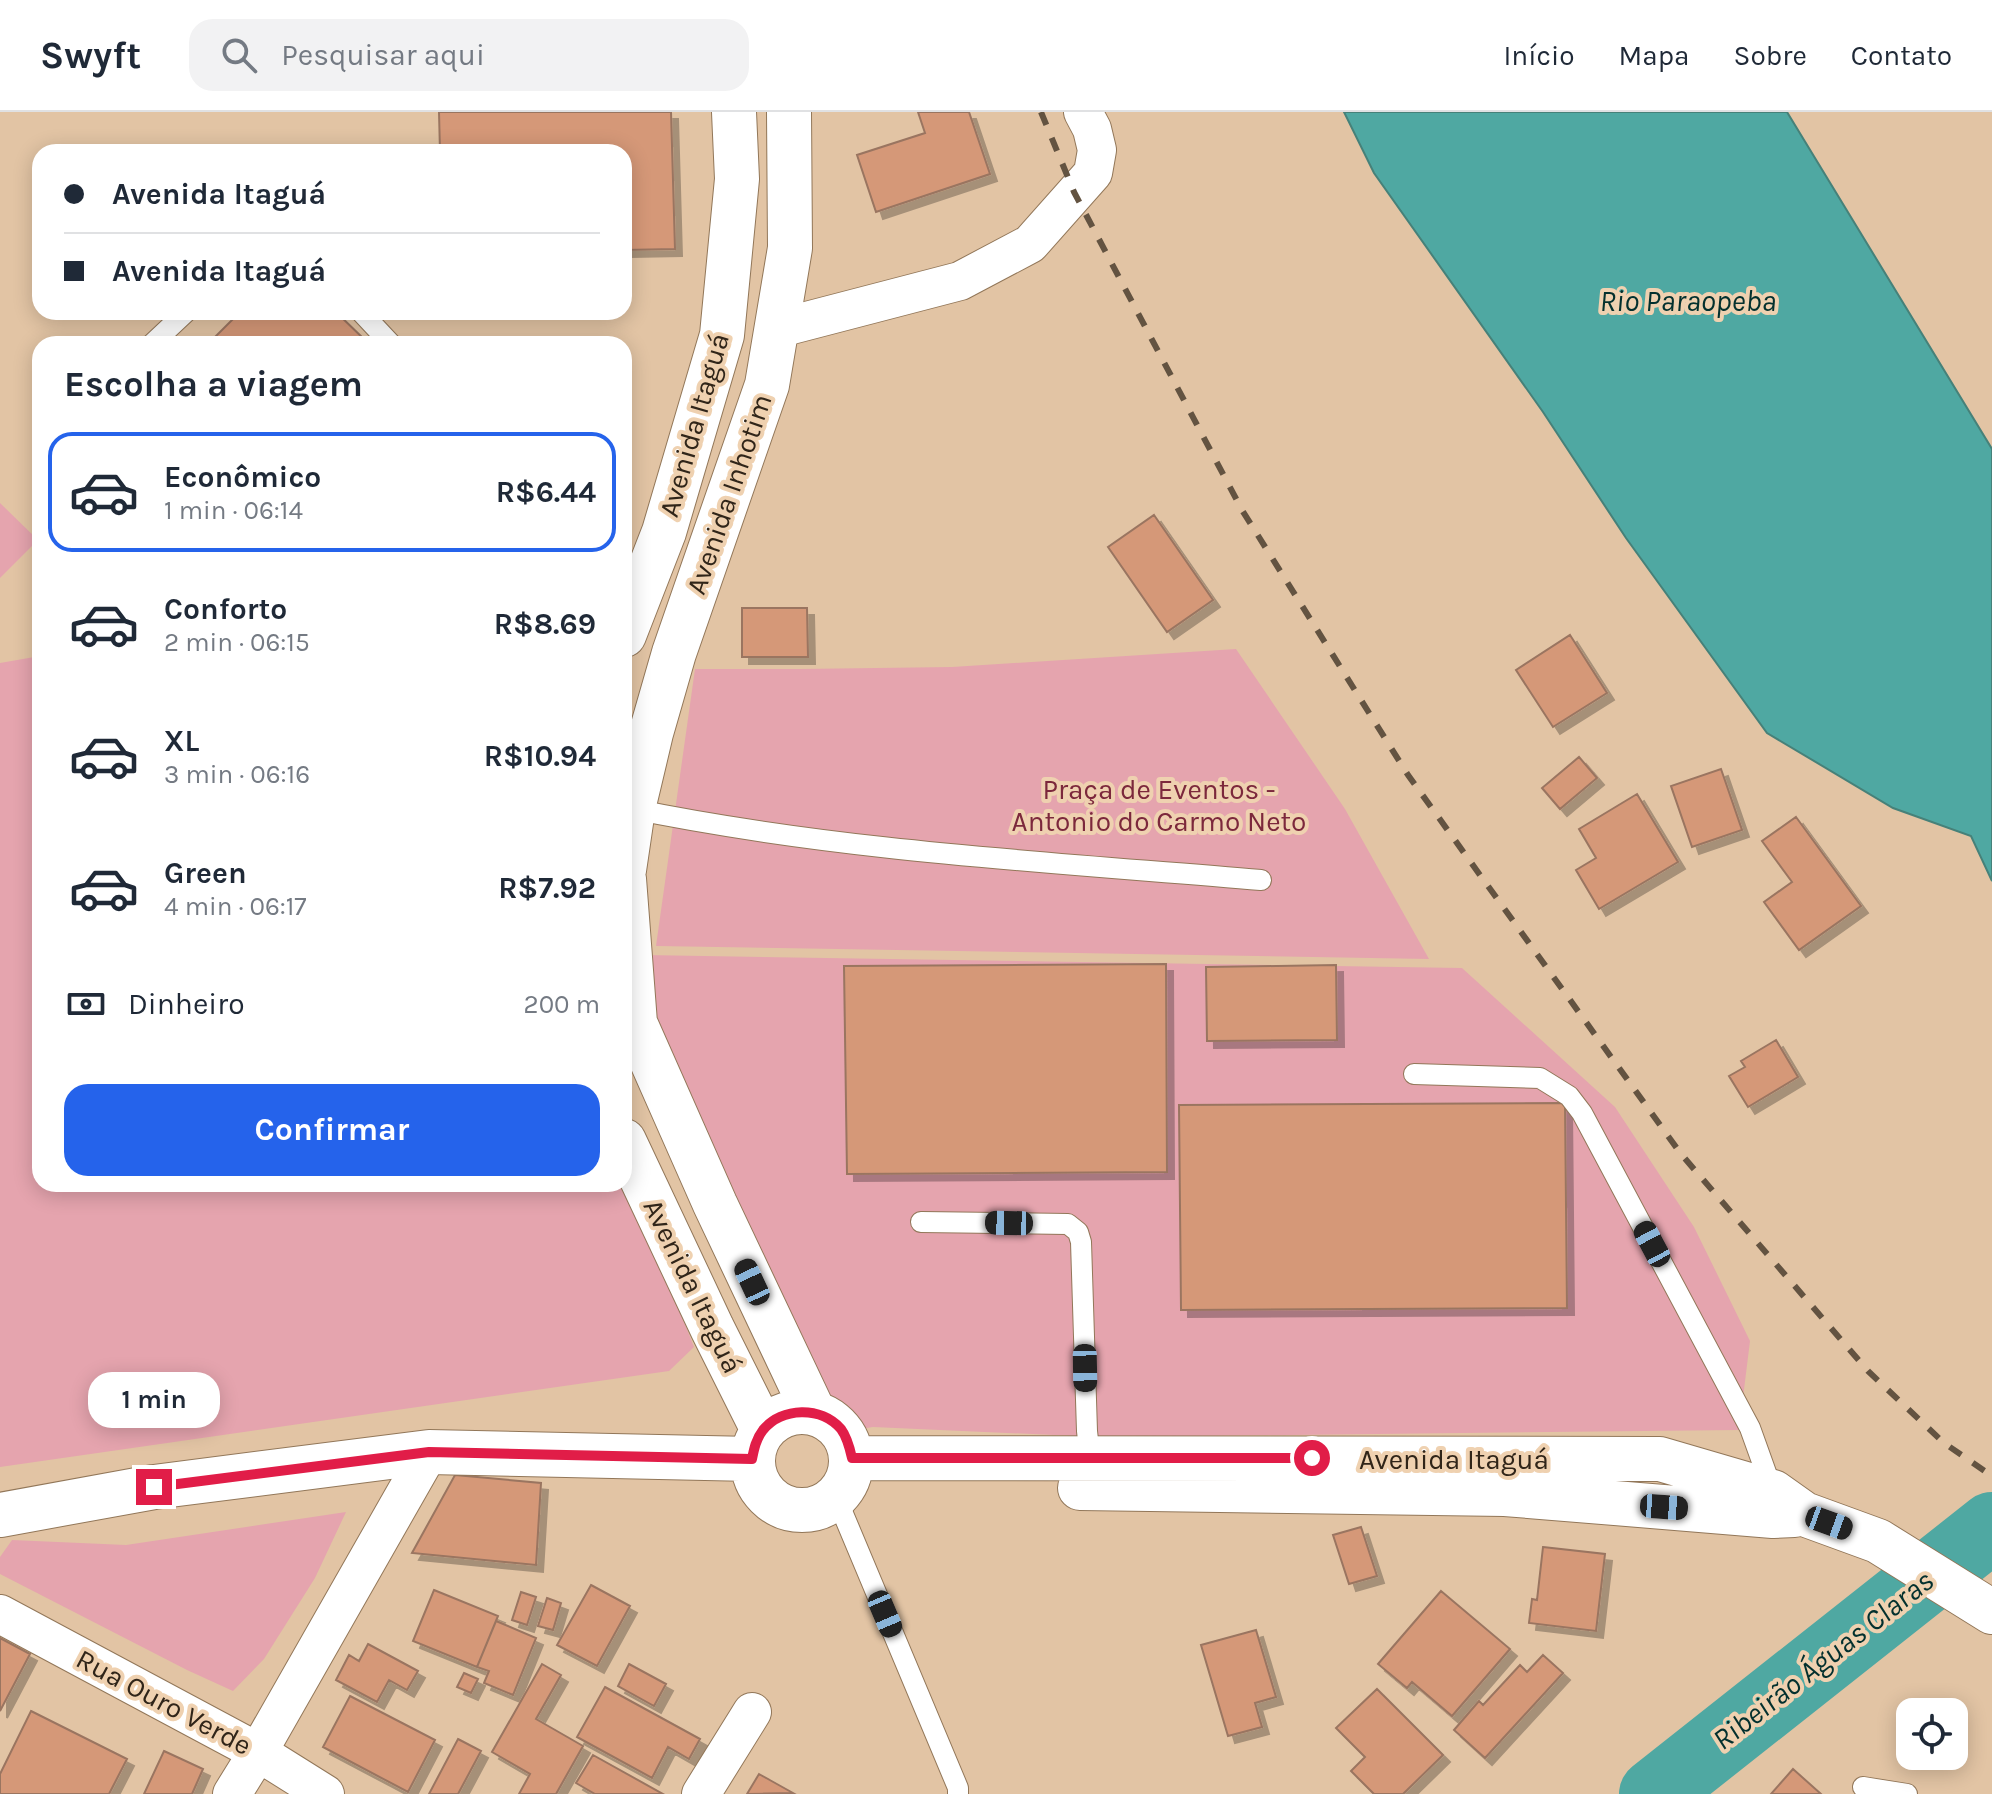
<!DOCTYPE html>
<html lang="pt">
<head>
<meta charset="utf-8">
<style>
	:root { --surface:#fff; --page:#f2f2f3; --text:#1f2937; --muted:#747a83; --line:#e0e1e3; --accent:#2563eb }
	body { margin:0; font-family:Karla,sans-serif; background:var(--page); color:var(--text); height:100vh; display:flex; flex-direction:column; font-size:30px; white-space:nowrap }
	* { box-sizing:border-box; margin:0 }
	p { font-size:26px; color:var(--muted) }
	.icon { flex:none; width:44px; height:44px; fill:none; stroke:currentColor; stroke-width:2; stroke-linecap:round; stroke-linejoin:round }
	.map { position:relative; flex:1; overflow:hidden }
	.drawer { position:absolute; left:32px; top:224px; width:600px; height:856px; display:flex; flex-direction:column; background:var(--surface); border-radius:24px; box-shadow:0 4px 20px #0003 }
	.drawer>* { flex:none }
	.guide { position:absolute; left:32px; top:32px; width:600px; height:176px; border-radius:24px; box-shadow:0 4px 20px #0003; display:grid; align-content:center; height:176px; padding:0 32px; background:var(--surface) }
	.buttons { position:absolute; left:1896px; top:1586px; display:grid; gap:16px }
	.buttons a { display:grid; place-items:center; width:72px; height:72px; border-radius:16px; background:var(--surface); box-shadow:0 4px 20px #0003; font-size:40px }
	.end { position:absolute; width:36px; height:36px; margin:-18px; border:10px solid #e11d48; background:#fff; box-shadow:0 0 0 4px #fff }
	.from { border-radius:50% }
	.bubble { position:absolute; height:56px; border-radius:24px; background:var(--surface); box-shadow:0 4px 20px #0003; font-size:26px; font-weight:700; line-height:56px; text-align:center }
	.car { position:absolute; width:24px; height:48px; margin:-24px -12px; border-radius:10px; box-shadow:0 0 6px 2px #0007; background:linear-gradient(#222 24%,#8ab4d8 0 40%,#222 0 76%,#8ab4d8 0 86%,#222 0) }
	.guide b { display:flex; align-items:center; gap:28px; height:76px; font-size:30px }
	.guide b+b { border-top:2px solid var(--line) }
	.guide i { width:20px; height:20px; background:var(--text) }
	ul { padding:0; list-style:none }
	li { display:flex; align-items:center; gap:24px; height:120px; margin:0 16px 12px; padding:0 16px; border:4px solid transparent; border-radius:24px }
	li div { flex:1 }
	li b { display:block; font-size:30px }
	li em { font-style:normal; font-weight:700 }
	li.active { border-color:var(--accent) }
	li>.icon { width:72px; height:72px; stroke-width:1.5 }
	h2 { padding:0 32px; font-size:36px; line-height:96px }
	.pay { display:flex; align-items:center; gap:20px; height:88px; padding:0 32px; font-size:30px }
	.pay p { margin-inline-start:auto }
	.action { display:flex; gap:16px; margin-top:auto; padding:16px 32px }
	.action a { flex:1; height:92px; border-radius:24px; background:var(--accent); color:#fff; font-size:32px; font-weight:700; line-height:92px; text-align:center }
	header { display:flex; align-items:center; gap:48px; box-sizing:border-box; height:112px; padding:0 40px; background:var(--surface); border-bottom:2px solid var(--line) }
	header strong { font-size:38px }
	nav { display:flex; gap:44px; margin-inline-start:auto; font-size:28px }
	.search { width:560px; height:72px; background:var(--page); display:flex; align-items:center; gap:20px; box-sizing:border-box; padding:0 28px; border-radius:24px; color:var(--muted); font-size:30px }
	.map>svg:first-child { display:block }
	.green { fill:#e5a4ae }
	.water { fill:#4fa8a2; stroke:#468179; stroke-width:2 }
	.lines { fill:none; stroke-linecap:round; stroke-linejoin:round }
	.river { stroke:#4fa8a2; stroke-width:70 }
	.building { fill:#d59878; stroke:#9a7561; stroke-width:2; filter:url(#shadow) }
	.lane-casing { stroke:#927759; stroke-width:22 }
	.street-casing { stroke:#927759; stroke-width:40 }
	.secondary-casing { stroke:#927759; stroke-width:46 }
	.lane { stroke:#fff; stroke-width:20 }
	.street { stroke:#fff; stroke-width:38 }
	.secondary { stroke:#fff; stroke-width:44 }
	.rail { stroke:#635341; stroke-width:6; stroke-dasharray:14 14; stroke-linecap:butt }
	.route { stroke:#e11d48; stroke-width:10 }
	.labels { text-anchor:middle; dominant-baseline:central; stroke-width:8; stroke-linejoin:round; paint-order:stroke }
	.street-label { font-size:28px; fill:#302519; stroke:#efd1b0 }
	.park-label { font-size:28px; fill:#7c283c; stroke:#efd1b0 }
	.water-label { font-size:30px; font-style:italic; fill:#03302e; stroke:#efd1b0 }
</style>
</head>
<body>
<header>
<strong>Swyft</strong>
<div class="search"><svg class="icon" aria-label="search" viewBox="0 0 24 24"><circle cx="10" cy="10" r="6"/><path d="M15 15l6 6"/></svg>Pesquisar aqui</div>
<nav><a>Início</a><a>Mapa</a><a>Sobre</a><a>Contato</a></nav>
</header>
<div class="map">
<svg width="1992" height="1682" viewBox="0 0 1992 1682">
	<defs>
		<filter id="shadow"><feDropShadow dx="7" dy="7" stdDeviation="0" flood-color="#0004"/></filter>
	</defs>
	<rect width="100%" height="100%" fill="#e2c4a4"/>
	<path class="green" d="M 0,391 L 38,428 L 0,466 Z
		M 1236,537 L 1345,697 L 1429,847 L 656,834 L 695,557 L 800,557 L 952,555 Z
		M 40,544 L 40,1072 L 624,1072 L 656,1138 L 694,1235 L 669,1259 L 0,1355 L 0,551 Z
		M 644,843 L 1462,856 L 1615,995 L 1694,1115 L 1750,1229 L 1739,1318 L 1099,1325 L 873,1315 L 854,1318 L 839,1297 L 818,1282 L 659,913 Z
		M 346,1400 L 315,1466 L 264,1547 L 233,1579 L 187,1558 L 0,1462 L 0,1445 L 12,1428 L 126,1433 Z"/>
	<path class="water" d="M 1344,0 L 1787,0 L 1992,337 L 1992,769 L 1971,724 L 1893,696 L 1767,621 L 1626,426 L 1543,300 L 1374,61 Z"/>
	<g class="lines">
		<path class="river" d="M 1654,1682 L 1992,1415"/>
	</g>
	<path class="building" d="M 439,0 L 671,0 L 675,137 L 624,138 L 624,40 L 440,40 Z
		M 918,0 L 969,0 L 990,62 L 876,100 L 857,43 L 925,21 Z
		M 240,200 L 336,200 L 368,231 L 208,232 Z
		M 1154,403 L 1213,488 L 1167,520 L 1108,435 Z
		M 742,496 L 807,496 L 808,545 L 742,545 Z
		M 1570,523 L 1607,581 L 1553,615 L 1516,558 Z
		M 1579,645 L 1597,666 L 1560,697 L 1542,676 Z
		M 1721,657 L 1742,718 L 1692,735 L 1671,674 Z
		M 1637,682 L 1678,750 L 1599,797 L 1576,758 L 1596,746 L 1579,717 Z
		M 1796,705 L 1861,794 L 1799,838 L 1764,790 L 1792,770 L 1762,729 Z
		M 1166,852 L 1167,1060 L 847,1062 L 844,854 Z
		M 1336,853 L 1337,928 L 1207,929 L 1206,855 Z
		M 1776,928 L 1798,965 L 1748,995 L 1729,964 L 1745,955 L 1741,949 Z
		M 1565,991 L 1567,1196 L 1181,1198 L 1179,993 Z
		M 455,1363 L 541,1371 L 536,1453 L 412,1441 Z
		M 1361,1415 L 1377,1464 L 1349,1472 L 1333,1423 Z
		M 1543,1435 L 1605,1442 L 1596,1519 L 1529,1511 L 1532,1487 L 1537,1488 Z
		M 591,1473 L 630,1494 L 597,1554 L 557,1533 Z
		M 434,1478 L 498,1504 L 477,1555 L 413,1529 Z
		M 1441,1479 L 1510,1537 L 1452,1604 L 1412,1570 L 1407,1576 L 1378,1552 Z
		M 521,1480 L 536,1485 L 527,1513 L 512,1508 Z
		M 547,1486 L 561,1491 L 553,1518 L 538,1514 Z
		M 496,1509 L 536,1526 L 513,1583 L 484,1571 L 489,1559 L 477,1555 Z
		M 1256,1518 L 1276,1585 L 1255,1591 L 1262,1615 L 1228,1624 L 1201,1533 Z
		M 0,1526 L 30,1542 L 0,1599 Z
		M 368,1532 L 418,1559 L 407,1578 L 389,1568 L 377,1590 L 336,1568 L 349,1543 L 359,1549 Z
		M 1543,1543 L 1563,1561 L 1485,1646 L 1454,1618 L 1479,1589 L 1483,1593 L 1520,1553 L 1527,1560 Z
		M 542,1552 L 561,1563 L 536,1607 L 583,1634 L 556,1682 L 519,1682 L 530,1662 L 492,1640 Z
		M 629,1552 L 666,1572 L 654,1594 L 618,1574 Z
		M 464,1561 L 478,1567 L 471,1581 L 457,1575 Z
		M 605,1575 L 700,1627 L 689,1647 L 668,1635 L 652,1666 L 577,1625 Z
		M 1377,1577 L 1443,1643 L 1403,1682 L 1374,1682 L 1351,1659 L 1365,1645 L 1336,1616 Z
		M 350,1584 L 435,1628 L 408,1680 L 323,1635 Z
		M 31,1599 L 127,1647 L 109,1682 L 0,1682 L 0,1662 Z
		M 458,1627 L 481,1639 L 458,1682 L 429,1682 Z
		M 164,1639 L 203,1657 L 192,1682 L 144,1682 Z
		M 593,1643 L 663,1682 L 595,1682 L 576,1671 Z
		M 1793,1657 L 1821,1682 L 1771,1682 Z
		M 759,1662 L 793,1681 L 747,1682 Z"/>
	<g class="lines">
		<g class="lane-casing">
			<path id="lane" d="M 361,200 L 391,232
				M 152,232 L 186,200
				M 628,696 C 836,739 1049,750 1261,768
				M 1414,962 L 1540,966 L 1569,984 L 1582,1001 L 1750,1316 L 1773,1380
				M 921,1110 L 1068,1112 L 1078,1120 L 1081,1130 L 1087,1319 L 1090,1346
				M 836,1385 L 958,1676 L 958,1682
				M 1863,1675 L 1907,1682"/>
		</g>
		<g class="street-casing">
			<path id="street" d="M 776,217 L 960,169 L 1030,132 L 1093,61 L 1097,38 L 1092,17 L 1083,0
				M 0,1502 L 258,1640 L 325,1682
				M 232,1682 L 258,1640 L 429,1340
				M 701,1682 L 752,1600"/>
		</g>
		<g class="secondary-casing">
			<path id="secondary" d="M 624,523 L 664,420 L 722,223 L 737,67 L 734,0
				M 624,758 L 633,697 L 651,621 L 674,541 L 767,273 L 790,136 L 789,0
				M 624,767 L 635,911 L 715,1092 L 814,1301
				M 624,1029 L 712,1216 L 763,1318
				M753 1349a49 49 0 1 1 98 0a49 49 0 1 1-98 0Z
				M 852,1346 L 1660,1347 L 1773,1380 L 1804,1402 L 1878,1429 L 1992,1500
				M 1080,1376 L 1505,1382 L 1773,1404 L 1794,1403
				M 0,1403 L 154,1375 L 429,1340 L 752,1347"/>
		</g>
		<use href="#lane" class="lane"/>
		<use href="#street" class="street"/>
		<use href="#secondary" class="secondary"/>
		<path class="rail" d="M 1041,0 L 1074,80 L 1242,398 L 1408,663 L 1681,1042 L 1868,1259 L 1944,1331 L 1992,1364"/>
	</g>
	<g class="lines">
		<path class="route" d="M 154,1375 L 429,1340 L 752,1347 C 754,1337 756,1327 763,1318 C 782,1295 821,1294 841,1317 C 847,1325 850,1337 852,1346 L 1312,1346"/>
	</g>
	<g class="labels">
		<g class="street-label">
			<text transform="translate(694 313) rotate(-74)">Avenida Itaguá</text>
			<text transform="translate(729 382) rotate(-71)">Avenida Inhotim</text>
			<text transform="translate(693 1174) rotate(64)">Avenida Itaguá</text>
			<text x="1454" y="1347">Avenida Itaguá</text>
			<text transform="translate(164 1590) rotate(28)">Rua Ouro Verde</text>
		</g>
		<g class="park-label">
			<text x="1159" y="677">Praça de Eventos -<tspan x="1159" dy="32">Antonio do Carmo Neto</tspan></text>
		</g>
		<g class="water-label">
			<text x="1688" y="189">Rio Paraopeba</text>
			<text transform="translate(1823 1548) rotate(-38)">Ribeirão Águas Claras</text>
		</g>
	</g>
</svg>
<div class="buttons">
<a><svg class="icon" aria-label="locate" viewBox="0 0 24 24"><circle cx="12" cy="12" r="6"/><path d="M12 2v4M12 18v4M2 12h4M18 12h4"/></svg></a>
</div>
<i class="end from" style="left:1312px;top:1346px"></i>
<i class="end" style="left:154px;top:1375px"></i>
<div class="bubble" style="left:88px;top:1260px;width:132px">1 min</div>
<i class="car" style="left:1009px;top:1111px;rotate:271deg"></i>
<i class="car" style="left:1652px;top:1132px;rotate:332deg"></i>
<i class="car" style="left:752px;top:1170px;rotate:335deg"></i>
<i class="car" style="left:1085px;top:1256px;rotate:179deg"></i>
<i class="car" style="left:1664px;top:1395px;rotate:94deg"></i>
<i class="car" style="left:1829px;top:1411px;rotate:110deg"></i>
<i class="car" style="left:885px;top:1502px;rotate:157deg"></i>
<div class="guide">
<b><i class="from"></i>Avenida Itaguá</b>
<b><i></i>Avenida Itaguá</b>
</div>
<section class="drawer">
<h2>Escolha a viagem</h2>
<ul>
<li class="active"><svg class="icon" aria-label="car" viewBox="0 0 24 24"><path d="M5 17H2v-5l4-1 3-4h7l3 4 3 1v5h-3M9 17h6M6 11h13"/><circle cx="7" cy="17" r="2"/><circle cx="17" cy="17" r="2"/></svg><div><b>Econômico</b><p>1 min · 06:14</p></div><em>R$6.44</em></li>
<li><svg class="icon" aria-label="car" viewBox="0 0 24 24"><path d="M5 17H2v-5l4-1 3-4h7l3 4 3 1v5h-3M9 17h6M6 11h13"/><circle cx="7" cy="17" r="2"/><circle cx="17" cy="17" r="2"/></svg><div><b>Conforto</b><p>2 min · 06:15</p></div><em>R$8.69</em></li>
<li><svg class="icon" aria-label="car" viewBox="0 0 24 24"><path d="M5 17H2v-5l4-1 3-4h7l3 4 3 1v5h-3M9 17h6M6 11h13"/><circle cx="7" cy="17" r="2"/><circle cx="17" cy="17" r="2"/></svg><div><b>XL</b><p>3 min · 06:16</p></div><em>R$10.94</em></li>
<li><svg class="icon" aria-label="car" viewBox="0 0 24 24"><path d="M5 17H2v-5l4-1 3-4h7l3 4 3 1v5h-3M9 17h6M6 11h13"/><circle cx="7" cy="17" r="2"/><circle cx="17" cy="17" r="2"/></svg><div><b>Green</b><p>4 min · 06:17</p></div><em>R$7.92</em></li>
</ul>
<div class="pay"><svg class="icon" aria-label="cash" viewBox="0 0 24 24"><path d="M3 7h18v10H3z"/><circle cx="12" cy="12" r="2"/></svg>Dinheiro<p>200 m</p></div>
<div class="action"><a>Confirmar</a></div>
</section>
</div>
</body>
</html>
